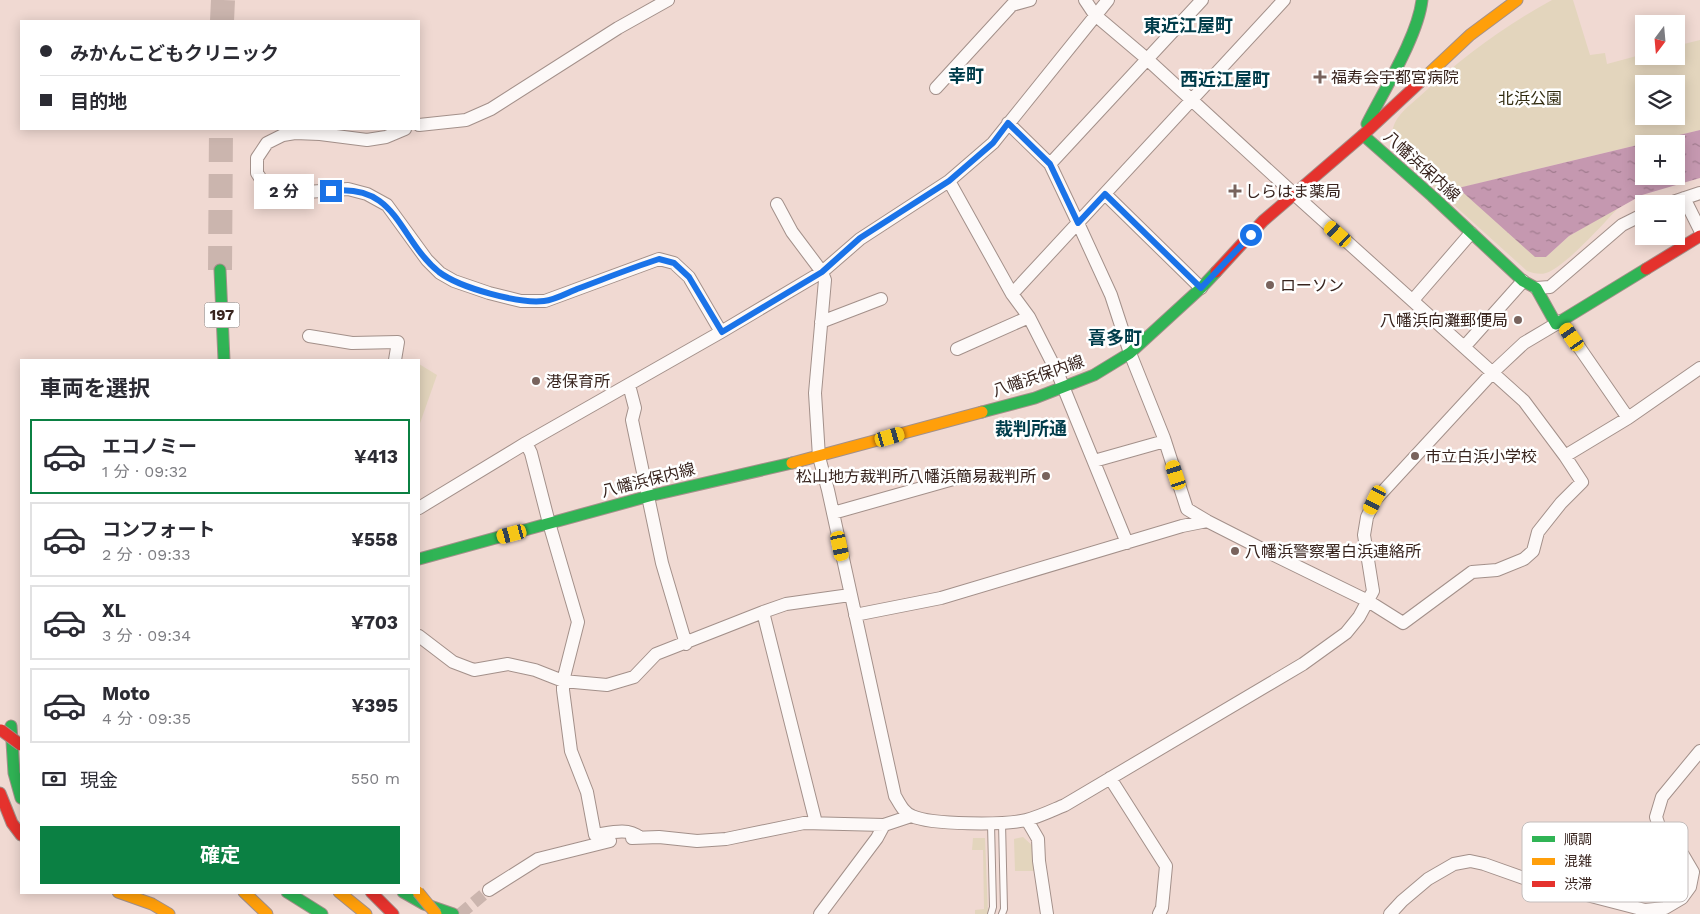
<!DOCTYPE html>
<html lang="ja">
<head>
<meta charset="utf-8">
<style>
	:root { --surface:#fff; --page:#f7f7f7; --text:#2b2b33; --muted:#7c7c81; --line:#e1e1e2; --accent:#0b8043 }
	body { margin:0; font-family:"Work Sans","Noto Sans JP",sans-serif; background:var(--page); color:var(--text); height:100vh; display:flex; flex-direction:column; font-size:19px; white-space:nowrap }
	* { box-sizing:border-box; margin:0 }
	p { font-size:16px; color:var(--muted) }
	.icon { flex:none; width:28px; height:28px; fill:none; stroke:currentColor; stroke-width:2; stroke-linecap:round; stroke-linejoin:round }
	.map { position:relative; flex:1; overflow:hidden }
	.side { position:absolute; left:20px; top:359px; width:400px; height:535px; display:flex; flex-direction:column; background:var(--surface); border-radius:0px; box-shadow:0 2px 12px #0003 }
	.side>* { flex:none }
	.guide { position:absolute; left:20px; top:20px; width:400px; height:110px; border-radius:0px; box-shadow:0 2px 12px #0003; display:grid; align-content:center; height:110px; padding:0 20px; background:var(--surface) }
	.needle { width:32px; rotate:196deg }
	.tools { position:absolute; left:1635px; top:15px; display:grid; gap:10px }
	.tools a { display:grid; place-items:center; width:50px; height:50px; border-radius:0px; background:var(--surface); box-shadow:0 2px 12px #0003; font-size:25px }
	.end { position:absolute; width:22px; height:22px; margin:-11px; border:6px solid #1a73e8; background:#fff; box-shadow:0 0 0 2px #fff }
	.from { border-radius:50% }
	.bubble { position:absolute; height:35px; border-radius:0px; background:var(--surface); box-shadow:0 2px 12px #0003; font-size:16px; font-weight:700; line-height:35px; text-align:center }
	.car { position:absolute; width:15px; height:30px; margin:-15px -8px; border-radius:6px; box-shadow:0 0 4px 1px #0007; background:linear-gradient(#f5c518 24%,#345 0 40%,#f5c518 0 76%,#345 0 86%,#f5c518 0) }
	.guide b { display:flex; align-items:center; gap:18px; height:48px; font-size:19px }
	.guide b+b { border-top:1px solid var(--line) }
	.guide i { width:12px; height:12px; background:var(--text) }
	ul { padding:0; list-style:none }
	li { display:flex; align-items:center; gap:15px; height:75px; margin:0 10px 8px; padding:0 10px; border:2px solid var(--line); border-radius:0px }
	li div { flex:1 }
	li b { display:block; font-size:19px }
	li em { font-style:normal; font-weight:700 }
	li.selected { border-color:var(--accent) }
	li>.icon { width:45px; height:45px; stroke-width:1.5 }
	h2 { padding:0 20px; font-size:22px; line-height:60px }
	.pay { display:flex; align-items:center; gap:12px; height:55px; padding:0 20px; font-size:19px }
	.pay p { margin-inline-start:auto }
	.action { display:flex; gap:10px; margin-top:auto; padding:10px 20px }
	.action a { flex:1; height:58px; border-radius:0px; background:var(--accent); color:#fff; font-size:20px; font-weight:700; line-height:58px; text-align:center }
	.map>svg:first-child { display:block }
	.green { fill:#e3d5bd; fill-rule:evenodd }
	.water { fill:url(#water-ripples); fill-rule:evenodd }
	.lines { fill:none; stroke-linecap:round; stroke-linejoin:round }
	.street-tunnel { stroke:#cbb5ae; stroke-width:12; stroke-dasharray:12 6; stroke-linecap:butt }
	.highway-tunnel { stroke:#cbb5ae; stroke-width:24; stroke-dasharray:24 12; stroke-linecap:butt }
	.lane-casing { stroke:#a3908a; stroke-width:8 }
	.street-casing { stroke:#a3908a; stroke-width:14 }
	.fast-casing { stroke:#a3908a; stroke-width:13 }
	.slow-casing { stroke:#a3908a; stroke-width:13 }
	.jam-casing { stroke:#a3908a; stroke-width:13 }
	.lane { stroke:#fdf9f8; stroke-width:6 }
	.street { stroke:#fdf9f8; stroke-width:12 }
	.fast { stroke:#30b455; stroke-width:11 }
	.slow { stroke:#ff9f0a; stroke-width:11 }
	.jam { stroke:#e5322d; stroke-width:11 }
	.slow-bridge-casing { stroke:#a3908a; stroke-width:13; stroke-linecap:butt }
	.jam-bridge-casing { stroke:#a3908a; stroke-width:13; stroke-linecap:butt }
	.slow-bridge { stroke:#ff9f0a; stroke-width:11 }
	.jam-bridge { stroke:#e5322d; stroke-width:11 }
	.route { stroke:#1a73e8; stroke-width:6 }
	.poi-dot { fill:#78635d; stroke:#fff; stroke-width:2 }
	.labels { text-anchor:middle; dominant-baseline:central; stroke-width:5; stroke-linejoin:round; paint-order:stroke }
	.shield { fill:#fff; stroke:#746662; stroke-width:1 }
	.shield-label { font-size:15px; font-weight:bold; fill:#38241e }
	.poi-label { font-size:16px; fill:#38241e; stroke:#fff; text-anchor:start }
	.park-label { font-size:16px; fill:#322c10; stroke:#fff }
	.street-label { font-size:16px; fill:#38241e; stroke:#fff }
	.neighbourhood-label { font-size:18px; font-weight:bold; fill:#003c4a; stroke:#fff }
	.key { fill:#fff; stroke:#c3bdbc; stroke-width:1 }
	.key-label { font-size:14px; fill:#38241e }
</style>
</head>
<body>
<div class="map">
<svg width="1700" height="914" viewBox="0 0 1700 914">
	<defs>
		<pattern id="water-ripples" width="26" height="14" patternUnits="userSpaceOnUse" patternTransform="scale(1.25)"><rect width="26" height="14" fill="#c598b0"/><path d="M2 4q2-2 4 0t4 0M15 11q2-2 4 0t4 0" fill="none" stroke="#a17c8f"/></pattern>
	</defs>
	<rect width="100%" height="100%" fill="#f0d9d2"/>
	<path class="green" d="M 1552,0 L 1573,0 L 1590,55 L 1605,53 L 1607,64 L 1644,54 L 1644,56 L 1676,56 L 1676,46 L 1700,40 L 1700,130 L 1459,188 L 1546,257 L 1569,236 L 1619,207 C 1604,223 1565,267 1546,273 C 1539,275 1533,273 1527,271 L 1401,157 C 1397,148 1390,139 1393,128 C 1397,114 1409,106 1419,97 C 1460,59 1504,26 1552,0 ZM 1644,84 L 1676,84 L 1676,116 L 1644,116 Z
		M 419,364 L 437,375 L 419,426 Z
		M 1023,837 L 1034,847 L 1036,871 L 1015,871 L 1014,839 Z
		M 973,838 L 985,838 L 988,914 L 975,914 L 975,910 L 984,909 L 983,850 L 972,850 Z"/>
	<path class="water" d="M 1700,130 L 1700,178 L 1642,195 L 1569,236 L 1546,257 L 1535,257 L 1458,188 ZM 1644,144 L 1676,144 L 1676,176 L 1644,176 Z"/>
	<g class="lines">
		<path class="street-tunnel" d="M 460,914 L 489,890"/>
		<path class="highway-tunnel" d="M 222,21 L 223,0
			M 220,270 L 221,129"/>
		<g class="lane-casing">
			<path id="lane" d="M 991,914 L 993,907 L 991,824
				M 1002,914 L 1004,909 L 1002,823"/>
		</g>
		<g class="street-casing">
			<path id="street" d="M 936,88 L 1012,5 L 1030,0
				M 1008,123 L 1050,164 L 1078,223 L 1111,295 L 1130,353 L 1164,438 L 1187,509 L 1207,521 L 1268,552 L 1368,601 L 1403,623 L 1472,572 L 1497,570 L 1524,559 L 1533,551 L 1538,532 L 1561,503 L 1582,482 L 1565,456 L 1524,401 L 1294,194 L 1147,59 L 1095,15 L 1085,0
				M 419,125 L 466,120 L 491,109 L 618,28 L 668,0
				M 405,129 L 386,137 L 367,140 L 320,134 L 295,133 L 283,135 L 267,143 L 257,158 L 257,173 L 266,187 L 280,194 L 348,189 L 367,194 L 387,205 L 427,260 L 440,273 L 454,281 L 489,293 L 521,301 L 545,301 L 659,259 L 674,263 L 689,277 L 721,332
				M 1050,164 L 1202,0
				M 949,181 L 1012,294 L 1029,317 L 1058,374 L 1127,543
				M 1105,194 L 1201,288
				M 1684,198 L 1700,230
				M 777,204 L 792,232 L 822,272 L 825,280 L 815,393 L 819,457 L 828,490 L 895,796 C 900,804 903,812 912,816 C 931,825 1005,825 1026,820 C 1039,817 1053,810 1065,805 L 1303,664 L 1346,633 L 1359,617 L 1373,591 L 1364,535 L 1367,517 L 1375,500 L 1493,372 L 1524,343 L 1556,324
				M 1667,204 L 1700,193
				M 1536,288 L 1550,287 L 1622,225 L 1644,214
				M 1012,294 L 1284,0
				M 1413,300 L 1471,233
				M 1561,321 L 1628,418
				M 821,322 L 881,299
				M 309,336 L 352,343 L 398,342 L 395,360
				M 1465,346 L 1523,281
				M 957,349 L 1029,317
				M 629,385 L 635,408 L 632,420 L 662,563 L 686,644
				M 526,443 L 531,453 L 549,523 L 578,622 L 563,681 L 563,690 L 571,751 L 587,792 L 595,835 C 609,833 628,827 639,837
				M 1565,456 L 1628,418 L 1700,368
				M 1094,461 L 1165,441
				M 419,508 L 526,443 L 721,332 L 822,272 L 860,239 L 949,181 L 993,143 L 1108,0
				M 833,513 L 957,478
				M 763,612 L 816,823
				M 855,615 L 941,598 L 1182,526 L 1207,521
				M 419,636 L 453,662 L 474,670 L 508,664 L 535,670 L 563,681 L 607,685 L 634,677 L 656,654 L 763,612 L 786,604 L 850,595
				M 1110,778 L 1166,866 L 1162,908 L 1159,914
				M 1027,820 L 1038,839 L 1039,861 L 1047,914
				M 632,838 L 659,837 L 697,841 L 726,839 L 804,823 L 884,825 L 911,816
				M 489,890 L 538,859 L 610,841
				M 820,914 L 877,838 L 884,825
				M 1390,914 L 1402,901 L 1428,879 L 1454,864 L 1470,861 L 1484,864 L 1529,880 L 1645,910 L 1665,908 L 1682,898 L 1690,887 L 1693,872 L 1683,855 L 1661,832 L 1656,817 L 1662,797 L 1700,751"/>
		</g>
		<g class="fast-casing">
			<path id="fast" d="M 1367,124 C 1384,90 1418,36 1422,0
				M 1363,135 L 1432,196 L 1523,281 L 1536,288 L 1556,324 L 1646,269
				M 220,270 L 224,360
				M 982,412 L 1035,398 L 1094,375 L 1130,353 L 1201,288 L 1216,272
				M 419,559 L 649,496 L 792,463
				M 11,726 L 14,773 L 21,798
				M 287,892 L 322,914
				M 403,892 L 424,904 L 453,914"/>
		</g>
		<g class="slow-casing">
			<path id="slow" d="M 1420,82 L 1470,35 L 1517,0
				M 792,463 L 982,412
				M 118,892 L 152,904 L 169,914
				M 244,892 L 267,914
				M 339,892 L 366,914"/>
		</g>
		<g class="jam-casing">
			<path id="jam" d="M 1646,269 L 1700,236
				M 1216,272 L 1263,221 L 1363,135 L 1420,82
				M 0,793 L 12,823 L 21,835
				M 371,892 L 393,914"/>
		</g>
		<use href="#lane" class="lane"/>
		<use href="#street" class="street"/>
		<use href="#fast" class="fast"/>
		<use href="#slow" class="slow"/>
		<use href="#jam" class="jam"/>
		<g class="slow-bridge-casing">
			<path id="slow-bridge" d="M 418,892 L 436,914"/>
		</g>
		<g class="jam-bridge-casing">
			<path id="jam-bridge" d="M 1,730 L 21,745"/>
		</g>
		<use href="#slow-bridge" class="slow-bridge"/>
		<use href="#jam-bridge" class="jam-bridge"/>
	</g>
	<g class="lines">
		<path class="route" d="M 331,191 C 398,183 398,239 439,272 C 460,288 519,304 544,301 C 555,300 567,293 577,289 C 604,279 631,268 659,259 L 674,263 L 689,277 L 722,332 L 822,272 L 860,238 L 949,181 L 993,143 L 1008,123 L 1050,164 L 1078,223 L 1105,194 L 1201,288 L 1251,235"/>
	</g>
	<g class="poi-dot">
		<path d="M1317.5 69.5h5v5h5v5h-5v5h-5v-5h-5v-5h5z"/>
		<path d="M1232.5 183.5h5v5h5v5h-5v5h-5v-5h-5v-5h5z"/>
		<circle cx="1270" cy="285" r="5"/>
		<circle cx="1518" cy="320" r="5"/>
		<circle cx="536" cy="381" r="5"/>
		<circle cx="1415" cy="456" r="5"/>
		<circle cx="1046" cy="476" r="5"/>
		<circle cx="1235" cy="551" r="5"/>
	</g>
	<g class="labels">
		<rect class="shield" x="204.5" y="302.5" width="35" height="25" rx="4"/>
		<g class="shield-label">
			<text x="222" y="315">197</text>
		</g>
		<g class="poi-label">
			<text x="1331" y="77">福寿会宇都宮病院</text>
			<text x="1245" y="191">しらはま薬局</text>
			<text x="1280" y="285">ローソン</text>
			<text x="1508" y="320" text-anchor="end">八幡浜向灘郵便局</text>
			<text x="546" y="381">港保育所</text>
			<text x="1425" y="456">市立白浜小学校</text>
			<text x="1036" y="476" text-anchor="end">松山地方裁判所八幡浜簡易裁判所</text>
			<text x="1245" y="551">八幡浜警察署白浜連絡所</text>
		</g>
		<g class="park-label">
			<text x="1530" y="98">北浜公園</text>
		</g>
		<g class="street-label">
			<text transform="translate(1422 166) rotate(42)">八幡浜保内線</text>
			<text transform="translate(1038 376) rotate(-19)">八幡浜保内線</text>
			<text transform="translate(648 480) rotate(-14)">八幡浜保内線</text>
		</g>
		<g class="neighbourhood-label">
			<text x="1188" y="25">東近江屋町</text>
			<text x="966" y="75">幸町</text>
			<text x="1225" y="79">西近江屋町</text>
			<text x="1115" y="337">喜多町</text>
			<text x="1031" y="428">裁判所通</text>
		</g>
	</g>
	<rect x="1522" y="822" width="166" height="80" rx="8" class="key"/>
	<rect x="1532" y="836" width="23" height="6" fill="#30b455"/>
	<rect x="1532" y="858" width="23" height="7" fill="#ff9f0a"/>
	<rect x="1532" y="881" width="23" height="6" fill="#e5322d"/>
	<g class="key-label">
		<text x="1564" y="844">順調</text>
		<text x="1564" y="866">混雑</text>
		<text x="1564" y="889">渋滞</text>
	</g>
</svg>
<div class="tools">
<a><svg class="needle" viewBox="-14 -14 28 28"><path d="M0-13l5 13h-10z" fill="#e53935"/><path d="M0 13l5-13h-10z" fill="#7c7c81"/></svg></a>
<a><svg class="icon" aria-label="layers" viewBox="0 0 24 24"><path d="M12 4l9 5-9 5-9-5zM3 14l9 5 9-5"/></svg></a>
<a>+</a>
<a>−</a>
</div>
<i class="end from" style="left:1251px;top:235px"></i>
<i class="end" style="left:331px;top:191px"></i>
<div class="bubble" style="left:254px;top:174px;width:60px">2 分</div>
<i class="car" style="left:1338px;top:234px;rotate:312deg"></i>
<i class="car" style="left:1572px;top:337px;rotate:325deg"></i>
<i class="car" style="left:890px;top:437px;rotate:74deg"></i>
<i class="car" style="left:1176px;top:475px;rotate:342deg"></i>
<i class="car" style="left:1375px;top:500px;rotate:207deg"></i>
<i class="car" style="left:512px;top:534px;rotate:255deg"></i>
<i class="car" style="left:840px;top:546px;rotate:168deg"></i>
<div class="guide">
<b><i class="from"></i>みかんこどもクリニック</b>
<b><i></i>目的地</b>
</div>
<section class="side">
<h2>車両を選択</h2>
<ul>
<li class="selected"><svg class="icon" aria-label="car" viewBox="0 0 24 24"><path d="M5 17H2v-5l4-1 3-4h7l3 4 3 1v5h-3M9 17h6M6 11h13"/><circle cx="7" cy="17" r="2"/><circle cx="17" cy="17" r="2"/></svg><div><b>エコノミー</b><p>1 分 · 09:32</p></div><em>¥413</em></li>
<li><svg class="icon" aria-label="car" viewBox="0 0 24 24"><path d="M5 17H2v-5l4-1 3-4h7l3 4 3 1v5h-3M9 17h6M6 11h13"/><circle cx="7" cy="17" r="2"/><circle cx="17" cy="17" r="2"/></svg><div><b>コンフォート</b><p>2 分 · 09:33</p></div><em>¥558</em></li>
<li><svg class="icon" aria-label="car" viewBox="0 0 24 24"><path d="M5 17H2v-5l4-1 3-4h7l3 4 3 1v5h-3M9 17h6M6 11h13"/><circle cx="7" cy="17" r="2"/><circle cx="17" cy="17" r="2"/></svg><div><b>XL</b><p>3 分 · 09:34</p></div><em>¥703</em></li>
<li><svg class="icon" aria-label="car" viewBox="0 0 24 24"><path d="M5 17H2v-5l4-1 3-4h7l3 4 3 1v5h-3M9 17h6M6 11h13"/><circle cx="7" cy="17" r="2"/><circle cx="17" cy="17" r="2"/></svg><div><b>Moto</b><p>4 分 · 09:35</p></div><em>¥395</em></li>
</ul>
<div class="pay"><svg class="icon" aria-label="cash" viewBox="0 0 24 24"><path d="M3 7h18v10H3z"/><circle cx="12" cy="12" r="2"/></svg>現金<p>550 m</p></div>
<div class="action"><a>確定</a></div>
</section>
</div>
</body>
</html>
